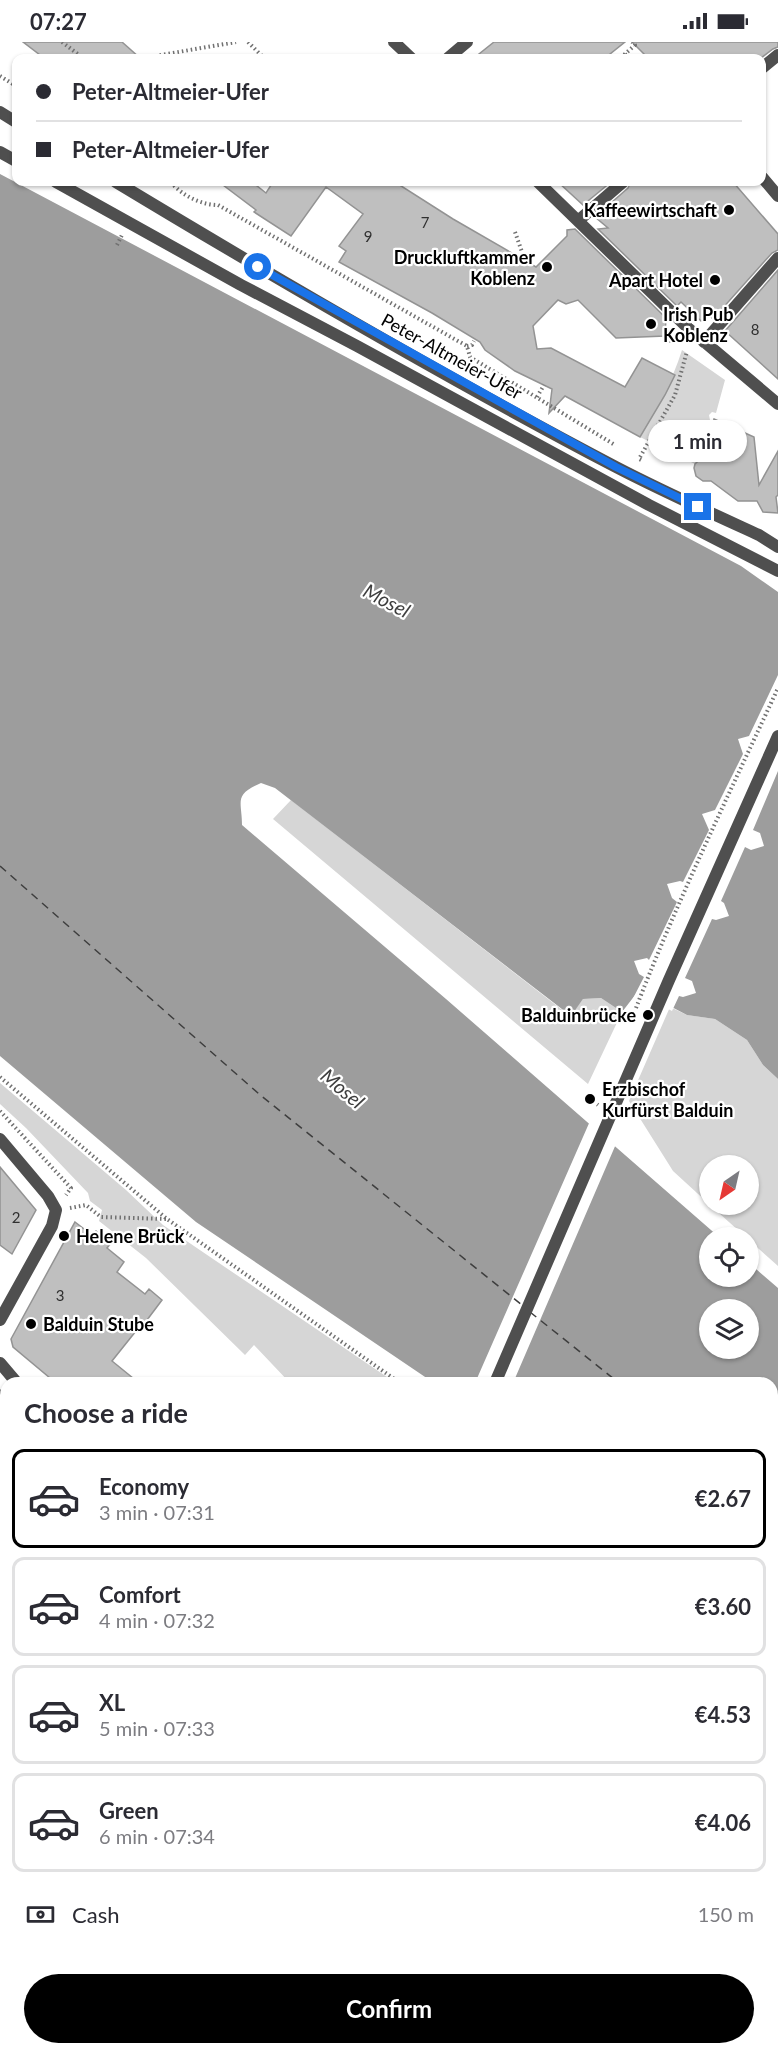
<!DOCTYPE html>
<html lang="en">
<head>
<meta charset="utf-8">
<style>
	:root { --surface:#fff; --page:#f2f2f3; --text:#2b2b33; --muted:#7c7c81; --line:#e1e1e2; --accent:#000 }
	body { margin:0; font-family:Lato,sans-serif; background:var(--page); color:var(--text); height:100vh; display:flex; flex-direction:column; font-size:22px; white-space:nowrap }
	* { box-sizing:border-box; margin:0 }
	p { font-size:20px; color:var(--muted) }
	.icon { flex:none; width:33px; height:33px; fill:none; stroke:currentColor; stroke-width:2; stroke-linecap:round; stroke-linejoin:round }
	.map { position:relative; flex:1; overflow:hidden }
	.side { position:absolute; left:0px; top:1335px; width:778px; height:678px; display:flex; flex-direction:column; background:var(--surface); border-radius:18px 18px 0 0; box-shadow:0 2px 4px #0004 }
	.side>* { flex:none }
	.banner { position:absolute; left:12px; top:12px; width:754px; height:132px; border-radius:12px; box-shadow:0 2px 4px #0004; display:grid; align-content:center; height:132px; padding:0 24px; background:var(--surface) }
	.needle { width:39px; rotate:214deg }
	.tools { position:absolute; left:699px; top:1113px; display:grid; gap:12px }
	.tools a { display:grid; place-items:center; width:60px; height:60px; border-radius:50%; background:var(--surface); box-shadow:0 2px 4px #0004; font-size:30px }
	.end { position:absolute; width:27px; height:27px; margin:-14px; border:8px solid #1a73e8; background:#fff; box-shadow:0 0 0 3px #fff }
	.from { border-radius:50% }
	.bubble { position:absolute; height:42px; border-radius:21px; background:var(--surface); box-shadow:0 2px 4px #0004; font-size:20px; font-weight:700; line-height:42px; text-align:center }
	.banner b { display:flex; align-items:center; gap:21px; height:57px; font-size:22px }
	.banner b+b { border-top:2px solid var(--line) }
	.banner i { width:15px; height:15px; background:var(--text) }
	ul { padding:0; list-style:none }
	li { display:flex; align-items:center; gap:18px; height:99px; margin:0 12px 9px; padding:0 12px; border:3px solid var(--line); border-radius:12px }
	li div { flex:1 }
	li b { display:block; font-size:22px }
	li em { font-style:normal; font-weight:700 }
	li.current { border-color:var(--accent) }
	li>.icon { width:54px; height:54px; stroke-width:1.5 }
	h2 { padding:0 24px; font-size:27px; line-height:72px }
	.pay { display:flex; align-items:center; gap:15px; height:66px; padding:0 24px; font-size:22px }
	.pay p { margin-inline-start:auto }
	.action { display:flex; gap:12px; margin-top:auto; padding:12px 24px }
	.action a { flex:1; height:69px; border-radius:36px; background:var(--accent); color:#fff; font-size:24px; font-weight:700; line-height:69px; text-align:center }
	.status { display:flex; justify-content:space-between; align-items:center; height:42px; padding:0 30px; background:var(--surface); direction:ltr }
	.status svg { height:16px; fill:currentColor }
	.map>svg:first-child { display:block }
	.green { fill:#d6d6d6 }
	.water { fill:#9d9d9d; fill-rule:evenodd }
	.pier { fill:#fff }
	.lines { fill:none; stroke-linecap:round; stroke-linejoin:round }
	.ferry { stroke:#3e3e3e; stroke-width:1.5; stroke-dasharray:8 6; stroke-linecap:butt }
	.building { fill:#bfbfbf; stroke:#939393; stroke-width:1.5 }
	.path { stroke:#717171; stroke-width:4; stroke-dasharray:1.5 3; stroke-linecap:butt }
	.service { stroke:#4f4f4f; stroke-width:9 }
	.pedestrian { stroke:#4f4f4f; stroke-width:12 }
	.minor { stroke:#4f4f4f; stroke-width:12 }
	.tertiary { stroke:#4f4f4f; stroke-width:12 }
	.rail-casing { stroke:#000; stroke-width:7 }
	.rail { stroke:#fff; stroke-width:4.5; stroke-dasharray:14; stroke-linecap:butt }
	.route { stroke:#1a73e8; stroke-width:8 }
	.poi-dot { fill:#000; stroke:#fff; stroke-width:2 }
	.labels { text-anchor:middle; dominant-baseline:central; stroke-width:4.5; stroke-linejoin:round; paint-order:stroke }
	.number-label { font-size:15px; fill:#303030 }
	.poi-label { font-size:18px; font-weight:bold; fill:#000; stroke:#fff; text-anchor:end }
	.street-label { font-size:18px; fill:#000; stroke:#fff }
	.water-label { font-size:20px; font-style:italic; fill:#3e3e3e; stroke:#fff }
</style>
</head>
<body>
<div class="status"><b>07:27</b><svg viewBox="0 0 49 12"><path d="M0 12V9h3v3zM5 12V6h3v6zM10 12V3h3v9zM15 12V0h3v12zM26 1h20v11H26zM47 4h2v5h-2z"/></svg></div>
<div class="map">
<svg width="778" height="2013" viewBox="0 0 778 2013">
	<rect width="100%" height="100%" fill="#fff"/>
	<path class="green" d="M 682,308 L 725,338 L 716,371 L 712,370 L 709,373 L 710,378 L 714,379 L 707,411 L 695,422 L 640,395 C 657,366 672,340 682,308 Z
		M 291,758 L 570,974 L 583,957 L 601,956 L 622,970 L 588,1042 L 273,777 Z
		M 670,965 L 687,973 L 715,977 L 747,998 L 763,1023 L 778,1037 L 778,1224 L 710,1163 L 748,1162 L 748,1124 L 710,1124 L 709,1162 L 673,1129 L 629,1059 Z
		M 0,1041 L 126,1148 L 163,1183 L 390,1337 L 410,1341 L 290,1341 L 254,1303 L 245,1313 L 146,1216 L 99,1179 L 102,1168 L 90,1159 L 88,1151 L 26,1086 L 0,1062 Z
		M 778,1776 L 778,1831 L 773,1835 L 773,1782 Z"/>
	<path class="water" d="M 0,132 L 741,524 L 778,550 L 778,1037 L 763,1023 L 747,998 L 715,977 L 687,973 L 639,948 L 622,970 L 601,956 L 583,957 L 571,974 L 275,746 L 261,741 C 233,753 242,759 242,783 L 446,957 L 719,1195 L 710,1196 L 710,1234 L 748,1234 L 749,1221 L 778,1246 L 778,1634 L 772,1629 L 772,1341 L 434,1341 L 196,1180 L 0,1014 ZM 710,1268 L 748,1268 L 748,1306 L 710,1306 Z"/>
	<path class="pier" d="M 778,633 L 778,729 L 753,788 L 760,791 L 764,804 L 751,808 L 745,805 L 721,859 L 724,861 L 729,874 L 716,878 L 712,877 L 685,936 L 692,939 L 696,951 L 683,955 L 679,954 L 672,969 L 640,952 L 627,968 L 644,935 L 639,932 L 634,919 L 647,916 L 649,918 L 677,860 L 672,856 L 667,842 L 680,839 L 683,840 L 709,788 L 702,772 L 715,768 L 743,712 L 738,697 L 749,694 Z
		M 590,1079 L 616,1102 L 513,1341 L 475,1341 Z"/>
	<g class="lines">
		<path class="ferry" d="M 0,824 L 259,1052 L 522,1263
			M 530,1270 L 619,1341
			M 772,1465 L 778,1469"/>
	</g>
	<path class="building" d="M 23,0 L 122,0 L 140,16 L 44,16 Z
		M 494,0 L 625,0 L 605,16 L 474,16 Z
		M 632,0 L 778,0 L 778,5 L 773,7 L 761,16 L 648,16 Z
		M 219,140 L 252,140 L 266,151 L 273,140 L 395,140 L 453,177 L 536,225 L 567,194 L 567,188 L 575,187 L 666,276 L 665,294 L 616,296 L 578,258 L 566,262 L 558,258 L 533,284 L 537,307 L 551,306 L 625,345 L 642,316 L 675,333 L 665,353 L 640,395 L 565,354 L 549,371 L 552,347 L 515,329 L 485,308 L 480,300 L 432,271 L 339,220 L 346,209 L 339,204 L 363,172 L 326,145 L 291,194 L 254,170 L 256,168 Z
		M 558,140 L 611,140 L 583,163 Z
		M 631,140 L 733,140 L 778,192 L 778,208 L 772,211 L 713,277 L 708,272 L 701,279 L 681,260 L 677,264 L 598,187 L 608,186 L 595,175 L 628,146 Z
		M 778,228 L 778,337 L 725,289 Z
		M 714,377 L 754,395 L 759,443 L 778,409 L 778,453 L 776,455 L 778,471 L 763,470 L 757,459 L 738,459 L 711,439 L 703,439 L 696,434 L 694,426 L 695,422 L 707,411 Z
		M 0,1125 L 36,1168 L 12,1212 L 0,1203 Z
		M 75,1180 L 92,1193 L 96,1189 L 111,1201 L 107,1206 L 124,1220 L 117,1230 L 145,1252 L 149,1247 L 162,1258 L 138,1290 L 136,1289 L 112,1319 L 139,1341 L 56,1341 L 13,1305 L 11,1297 Z"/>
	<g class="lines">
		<path class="path" d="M 62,0 L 83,16
			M 248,0 L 264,16
			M 156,16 L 161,13 L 236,0
			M 629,16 L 625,12 L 635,3 L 632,0
			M 0,34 L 16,44
			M 171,140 C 181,153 201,163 218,163 L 458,299 L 467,304 L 470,315 L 615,403
			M 515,190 L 523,213
			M 117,203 L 122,193
			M 669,299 L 678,296
			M 467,304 L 472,303 L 474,299
			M 537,355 L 544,343
			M 641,418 L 639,417 L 675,353 L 687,309
			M 636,966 C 678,857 729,752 778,646
			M 0,1035 L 167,1177 L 400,1341
			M 590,1057 L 598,1063
			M 0,1069 L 71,1146 L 66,1153
			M 70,1166 L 86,1163 L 101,1175 L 166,1177
			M 772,1642 L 778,1646
			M 0,1691 L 6,1692
			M 0,1995 L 6,1999"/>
		<path class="service" d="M 0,1747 L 6,1748
			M 0,1803 L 6,1806
			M 0,1863 L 6,1853
			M 0,1955 L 6,1954
			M 253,2013 L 255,2007"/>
		<path class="pedestrian" d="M 448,16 L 467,0
			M 762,26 L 778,13
			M 0,110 L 16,119
			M 762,135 L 778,154
			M 56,140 L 241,243 L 357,304 L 649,463 L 778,529
			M 579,178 L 623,140"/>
		<path class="minor" d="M 394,0 L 411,16
			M 538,140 L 688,286 L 778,362
			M 704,300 L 778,216
			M 0,1097 L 48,1154 L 56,1168 L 52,1184 L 0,1278
			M 0,1321 L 17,1341
			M 0,1534 L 6,1533
			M 772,1850 L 778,1856
			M 157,2013 L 160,2007
			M 205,2013 L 208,2007
			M 626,2013 L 630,2007"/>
		<path class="tertiary" d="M 0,70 L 16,80
			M 116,140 C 280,239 446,336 616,425 C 662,449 711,471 759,493 L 778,505
			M 495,1341 L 669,938 L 778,694
			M 0,1354 L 6,1352
			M 0,1713 L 6,1714
			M 0,1729 L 6,1731
			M 533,2007 L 537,2013"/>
		<g class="rail-casing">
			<path id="rail" d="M 772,1695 L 778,1689
				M 772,1716 L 778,1710
				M 772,1743 L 778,1737
				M 772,1758 L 778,1752
				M 450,2013 L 457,2007
				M 480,2013 L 487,2007
				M 499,2013 L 506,2007
				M 520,2013 L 526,2007"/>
		</g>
		<use href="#rail" class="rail"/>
	</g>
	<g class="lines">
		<path class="route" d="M 258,225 L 616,425 L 698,465"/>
	</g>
	<g class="poi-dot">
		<circle cx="729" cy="168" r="6"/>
		<circle cx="547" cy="225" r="6"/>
		<circle cx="715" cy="238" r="6"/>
		<circle cx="651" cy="282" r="6"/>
		<circle cx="648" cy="973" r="6"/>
		<circle cx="590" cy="1057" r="6"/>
		<circle cx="64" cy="1194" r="6"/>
		<circle cx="31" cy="1282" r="6"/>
	</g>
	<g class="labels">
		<g class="number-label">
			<text x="425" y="180">7</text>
			<text x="368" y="194">9</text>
			<text x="755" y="287">8</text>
			<text x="16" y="1175">2</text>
			<text x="60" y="1253">3</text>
		</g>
		<g class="poi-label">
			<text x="717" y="168">Kaffeewirtschaft</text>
			<text x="535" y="215">Druckluftkammer<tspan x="535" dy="21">Koblenz</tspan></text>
			<text x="703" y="238">Apart Hotel</text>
			<text x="663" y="272" text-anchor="start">Irish Pub<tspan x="663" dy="21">Koblenz</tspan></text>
			<text x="636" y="973">Balduinbrücke</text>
			<text x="602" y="1047" text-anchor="start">Erzbischof<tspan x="602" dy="21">Kurfürst Balduin</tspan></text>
			<text x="76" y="1194" text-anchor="start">Helene Brück</text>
			<text x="43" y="1282" text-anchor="start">Balduin Stube</text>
		</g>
		<g class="street-label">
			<text transform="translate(452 314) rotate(29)">Peter-Altmeier-Ufer</text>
		</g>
		<g class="water-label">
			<text transform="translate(387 558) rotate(28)">Mosel</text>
			<text transform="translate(343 1046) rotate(40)">Mosel</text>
		</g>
	</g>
</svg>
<div class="tools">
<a><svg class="needle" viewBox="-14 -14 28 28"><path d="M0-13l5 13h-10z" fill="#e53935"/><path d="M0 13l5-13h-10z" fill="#7c7c81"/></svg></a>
<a><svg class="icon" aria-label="locate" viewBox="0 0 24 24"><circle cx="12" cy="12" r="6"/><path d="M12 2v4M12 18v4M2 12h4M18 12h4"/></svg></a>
<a><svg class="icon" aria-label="layers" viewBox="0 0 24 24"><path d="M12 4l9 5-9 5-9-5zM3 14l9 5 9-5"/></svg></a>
</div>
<i class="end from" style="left:258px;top:225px"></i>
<i class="end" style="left:698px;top:465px"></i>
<div class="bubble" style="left:648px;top:378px;width:99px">1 min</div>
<div class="banner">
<b><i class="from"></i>Peter-Altmeier-Ufer</b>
<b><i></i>Peter-Altmeier-Ufer</b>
</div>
<section class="side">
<h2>Choose a ride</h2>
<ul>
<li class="current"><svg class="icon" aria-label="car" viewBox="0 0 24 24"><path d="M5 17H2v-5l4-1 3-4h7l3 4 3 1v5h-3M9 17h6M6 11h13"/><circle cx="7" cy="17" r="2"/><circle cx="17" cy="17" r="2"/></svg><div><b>Economy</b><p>3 min · 07:31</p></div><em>€2.67</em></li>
<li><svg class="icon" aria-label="car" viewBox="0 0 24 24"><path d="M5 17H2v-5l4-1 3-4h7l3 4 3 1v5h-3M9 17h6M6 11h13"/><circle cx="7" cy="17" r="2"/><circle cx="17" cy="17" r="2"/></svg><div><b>Comfort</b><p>4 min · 07:32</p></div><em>€3.60</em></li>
<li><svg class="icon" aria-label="car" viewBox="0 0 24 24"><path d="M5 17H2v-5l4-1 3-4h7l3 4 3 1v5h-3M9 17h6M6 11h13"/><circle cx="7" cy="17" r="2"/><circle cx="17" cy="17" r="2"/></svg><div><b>XL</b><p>5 min · 07:33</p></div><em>€4.53</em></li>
<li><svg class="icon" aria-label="car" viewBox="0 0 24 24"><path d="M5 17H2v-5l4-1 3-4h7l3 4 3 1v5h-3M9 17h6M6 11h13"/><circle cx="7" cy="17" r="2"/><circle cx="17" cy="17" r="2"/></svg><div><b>Green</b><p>6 min · 07:34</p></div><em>€4.06</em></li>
</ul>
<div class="pay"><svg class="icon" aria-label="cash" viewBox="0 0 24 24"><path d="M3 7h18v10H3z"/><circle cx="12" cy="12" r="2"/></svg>Cash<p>150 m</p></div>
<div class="action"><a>Confirm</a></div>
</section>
</div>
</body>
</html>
